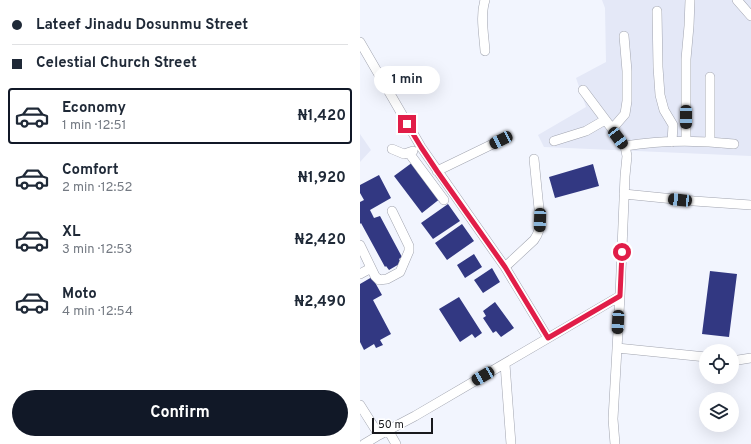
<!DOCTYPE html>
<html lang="en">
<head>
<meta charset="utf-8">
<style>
	:root { --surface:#fff; --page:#f2f2f3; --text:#1f2937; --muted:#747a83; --line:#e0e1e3; --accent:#111827 }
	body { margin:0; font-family:Overpass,sans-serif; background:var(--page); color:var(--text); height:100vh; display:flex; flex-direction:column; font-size:15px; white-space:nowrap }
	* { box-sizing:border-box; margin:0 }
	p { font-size:13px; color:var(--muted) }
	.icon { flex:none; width:22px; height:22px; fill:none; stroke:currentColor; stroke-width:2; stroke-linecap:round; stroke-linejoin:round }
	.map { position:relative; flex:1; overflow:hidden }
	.drawer { display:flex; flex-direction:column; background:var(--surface); width:360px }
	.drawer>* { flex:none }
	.guide { display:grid; align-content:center; height:88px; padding:0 12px; background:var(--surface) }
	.tools { position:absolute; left:339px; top:344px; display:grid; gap:8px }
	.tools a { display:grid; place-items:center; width:40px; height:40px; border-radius:50%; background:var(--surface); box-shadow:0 4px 16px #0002; font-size:20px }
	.scale { position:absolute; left:12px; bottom:10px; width:61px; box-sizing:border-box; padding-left:4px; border:2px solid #18191d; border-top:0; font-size:11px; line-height:14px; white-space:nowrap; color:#18191d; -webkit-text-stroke:3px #fff; paint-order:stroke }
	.end { position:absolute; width:18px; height:18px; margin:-9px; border:5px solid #e11d48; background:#fff; box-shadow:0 0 0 2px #fff }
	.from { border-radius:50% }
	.bubble { position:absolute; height:28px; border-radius:14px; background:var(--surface); box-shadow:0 4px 16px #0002; font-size:13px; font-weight:700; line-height:28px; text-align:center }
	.car { position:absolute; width:12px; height:24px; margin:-12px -6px; border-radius:5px; box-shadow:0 0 3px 1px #0007; background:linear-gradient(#222 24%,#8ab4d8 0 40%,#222 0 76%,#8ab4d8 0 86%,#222 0) }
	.guide b { display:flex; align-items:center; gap:14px; height:38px; font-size:15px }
	.guide b+b { border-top:1px solid var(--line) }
	.guide i { width:10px; height:10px; background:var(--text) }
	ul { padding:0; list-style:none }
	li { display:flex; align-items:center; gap:12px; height:56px; margin:0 8px 6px; padding:0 4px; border:2px solid transparent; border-radius:4px }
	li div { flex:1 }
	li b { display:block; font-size:15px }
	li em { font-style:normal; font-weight:700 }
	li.current { border-color:var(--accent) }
	li>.icon { width:36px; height:36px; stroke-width:1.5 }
	.button { display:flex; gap:8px; margin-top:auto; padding:8px 12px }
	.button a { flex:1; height:46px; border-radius:24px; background:var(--accent); color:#fff; font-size:16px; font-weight:700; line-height:46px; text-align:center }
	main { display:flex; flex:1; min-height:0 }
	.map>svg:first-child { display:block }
	.built { fill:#e4e8f7 }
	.building { fill:#323882 }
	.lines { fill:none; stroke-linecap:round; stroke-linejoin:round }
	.minor-casing { stroke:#a1a4af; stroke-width:10 }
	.minor { stroke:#fff; stroke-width:9 }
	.route { stroke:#e11d48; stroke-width:5 }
</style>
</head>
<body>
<main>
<section class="drawer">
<div class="guide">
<b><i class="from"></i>Lateef Jinadu Dosunmu Street</b>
<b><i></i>Celestial Church Street</b>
</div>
<ul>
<li class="current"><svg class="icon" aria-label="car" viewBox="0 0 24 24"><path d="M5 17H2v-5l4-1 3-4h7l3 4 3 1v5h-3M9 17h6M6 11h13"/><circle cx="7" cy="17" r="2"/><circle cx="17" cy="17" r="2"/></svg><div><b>Economy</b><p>1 min · 12:51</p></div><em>₦1,420</em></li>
<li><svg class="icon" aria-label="car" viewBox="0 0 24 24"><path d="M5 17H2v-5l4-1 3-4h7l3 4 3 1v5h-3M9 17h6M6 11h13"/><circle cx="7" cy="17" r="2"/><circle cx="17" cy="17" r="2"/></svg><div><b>Comfort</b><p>2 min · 12:52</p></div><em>₦1,920</em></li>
<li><svg class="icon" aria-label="car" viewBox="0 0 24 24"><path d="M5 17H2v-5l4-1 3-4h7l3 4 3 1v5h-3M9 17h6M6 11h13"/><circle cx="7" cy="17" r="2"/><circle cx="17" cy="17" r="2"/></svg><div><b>XL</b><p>3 min · 12:53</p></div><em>₦2,420</em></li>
<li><svg class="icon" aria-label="car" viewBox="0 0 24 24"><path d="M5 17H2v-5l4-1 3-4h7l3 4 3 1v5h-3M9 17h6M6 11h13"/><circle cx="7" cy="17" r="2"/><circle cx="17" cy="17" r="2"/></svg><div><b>Moto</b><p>4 min · 12:54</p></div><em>₦2,490</em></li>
</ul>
<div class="button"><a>Confirm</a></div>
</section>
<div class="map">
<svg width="391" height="444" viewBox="0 0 391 444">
	<rect width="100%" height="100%" fill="#f2f5fe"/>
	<path class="built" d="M 242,0 L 391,0 L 391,156 L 184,147 L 178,135 L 226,107 L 216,78 L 246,62 L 245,8 Z
		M 0,134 L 11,150 L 0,162 Z"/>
	<path class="building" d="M 53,162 L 58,168 L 56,170 L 73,192 L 81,198 L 62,213 L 34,176 Z
		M 233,164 L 239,186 L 195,198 L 189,177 Z
		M 19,175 L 31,198 L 10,210 L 14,218 L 20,216 L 42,257 L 39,259 L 41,263 L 29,270 L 26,266 L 25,267 L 1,223 L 0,224 L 0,202 L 4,200 L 0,193 L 0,185 Z
		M 88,204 L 100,221 L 73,239 L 61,223 Z
		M 102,224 L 114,241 L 87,260 L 75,243 Z
		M 114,254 L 122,267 L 105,278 L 97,265 Z
		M 132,268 L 140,282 L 123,293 L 114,280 Z
		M 350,271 L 377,274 L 369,337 L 342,334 Z
		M 12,277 L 22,295 L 13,300 L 31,334 L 20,340 L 23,345 L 16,348 L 14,344 L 4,350 L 0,342 L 0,284 Z
		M 99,297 L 122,333 L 115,338 L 112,334 L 100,342 L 79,309 Z
		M 135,302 L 154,328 L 141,337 L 136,331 L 133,333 L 123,318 L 126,316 L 123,311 Z"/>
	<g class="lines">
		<g class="minor-casing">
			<path id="minor" d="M 125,0 C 120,16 124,35 125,51
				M 377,0 L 391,16
				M 297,11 L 298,67 L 300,95 L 304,110 L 313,125 L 312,142
				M 0,42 L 61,147 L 145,267 L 188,338
				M 350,77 L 350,141
				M 223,90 L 265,146 L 267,156 L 265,176 L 260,296 L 253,419 L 255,444
				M 252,129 L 265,114 L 267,101 L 267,71 L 264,36
				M 326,140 L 326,59 L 329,26 L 330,0
				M 194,141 L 226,131 L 245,120
				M 265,146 C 301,140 337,140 374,144
				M 32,149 L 44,154 L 53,151
				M 49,153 L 84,200
				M 77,171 L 141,140
				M 264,194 L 334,201 L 391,205
				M 0,245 L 15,276 L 19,280 L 27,279 L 40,272 L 49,251 L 49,246 L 32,211
				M 145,267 L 174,240 C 179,233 180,228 180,219 L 174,159
				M 0,274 L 11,268
				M 257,348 L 346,357
				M 372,361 L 391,358
				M 145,364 L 151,444
				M 0,405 L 19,435
				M 28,430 L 36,444
				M 4,444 L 19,435 L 55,416 L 260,296"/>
		</g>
		<use href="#minor" class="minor"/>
	</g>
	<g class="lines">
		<path class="route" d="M 47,124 L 61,147 L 77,171 L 145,267 L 188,338 L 260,296 L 262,252"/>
	</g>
</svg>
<div class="tools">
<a><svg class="icon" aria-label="locate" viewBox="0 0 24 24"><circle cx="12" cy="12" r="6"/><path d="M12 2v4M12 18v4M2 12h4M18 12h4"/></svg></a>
<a><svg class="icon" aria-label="layers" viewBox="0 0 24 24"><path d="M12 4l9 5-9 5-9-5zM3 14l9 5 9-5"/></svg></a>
</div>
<div class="scale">50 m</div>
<i class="end from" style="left:262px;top:252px"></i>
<i class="end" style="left:47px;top:124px"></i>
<div class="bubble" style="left:14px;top:66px;width:66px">1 min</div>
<i class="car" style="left:326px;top:117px;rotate:180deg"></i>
<i class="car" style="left:258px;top:138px;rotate:143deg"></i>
<i class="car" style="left:141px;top:140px;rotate:244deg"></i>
<i class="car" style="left:320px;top:200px;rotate:276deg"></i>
<i class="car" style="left:180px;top:220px;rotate:182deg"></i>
<i class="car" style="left:258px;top:322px;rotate:183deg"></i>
<i class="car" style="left:123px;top:376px;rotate:240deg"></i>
</div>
</main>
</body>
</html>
